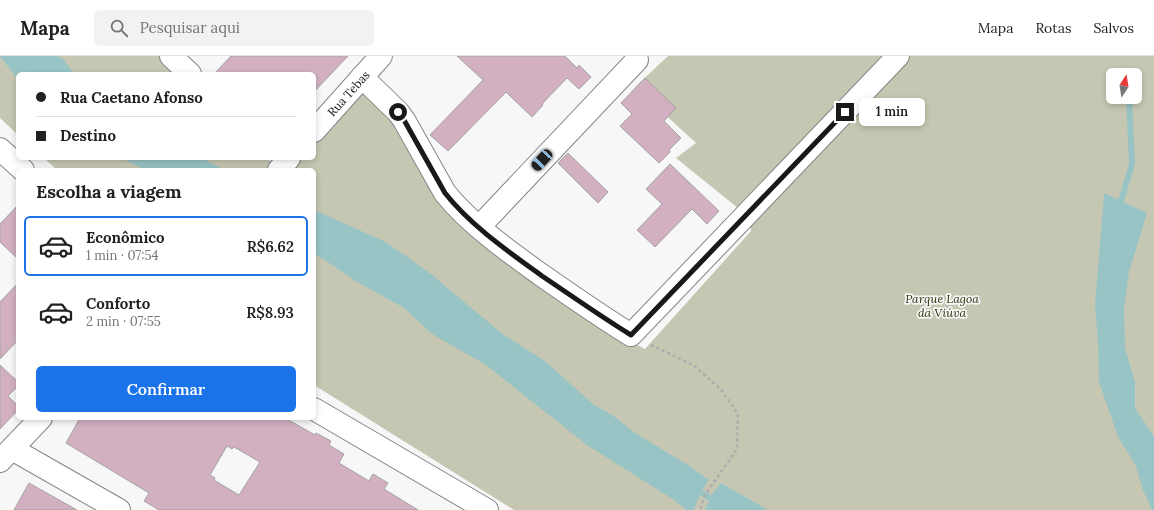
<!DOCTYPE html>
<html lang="pt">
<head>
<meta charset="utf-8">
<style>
	:root { --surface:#fff; --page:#f2f2f2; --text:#202124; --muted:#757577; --line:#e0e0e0; --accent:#1a73e8 }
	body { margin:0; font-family:Lora,serif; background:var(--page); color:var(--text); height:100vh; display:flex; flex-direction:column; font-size:15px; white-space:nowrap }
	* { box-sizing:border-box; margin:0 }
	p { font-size:13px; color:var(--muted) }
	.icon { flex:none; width:22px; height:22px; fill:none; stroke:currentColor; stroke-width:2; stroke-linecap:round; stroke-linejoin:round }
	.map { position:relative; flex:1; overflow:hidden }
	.sheet { position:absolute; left:16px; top:112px; width:300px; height:252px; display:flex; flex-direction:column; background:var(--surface); border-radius:6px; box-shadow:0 2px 6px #0003 }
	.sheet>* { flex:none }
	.hud { position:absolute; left:16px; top:16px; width:300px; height:88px; border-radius:6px; box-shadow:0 2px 6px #0003; display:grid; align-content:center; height:88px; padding:0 20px; background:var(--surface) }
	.needle { width:26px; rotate:12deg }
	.fabs { position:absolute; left:1106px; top:12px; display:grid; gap:8px }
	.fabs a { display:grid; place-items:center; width:36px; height:36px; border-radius:6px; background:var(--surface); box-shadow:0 2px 6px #0003; font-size:20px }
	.end { position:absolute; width:18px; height:18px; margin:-9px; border:5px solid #191919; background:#fff; box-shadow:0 0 0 2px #fff }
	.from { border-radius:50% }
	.bubble { position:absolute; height:28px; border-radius:6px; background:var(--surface); box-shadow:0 2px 6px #0003; font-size:13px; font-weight:600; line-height:28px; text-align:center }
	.car { position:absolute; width:12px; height:24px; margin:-12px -6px; border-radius:5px; box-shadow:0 0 3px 1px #0007; background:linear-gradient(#222 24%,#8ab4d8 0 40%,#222 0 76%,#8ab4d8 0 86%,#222 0) }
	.hud b { display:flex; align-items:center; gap:14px; height:38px; font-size:15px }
	.hud b+b { border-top:1px solid var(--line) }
	.hud i { width:10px; height:10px; background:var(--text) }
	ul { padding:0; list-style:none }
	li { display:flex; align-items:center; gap:12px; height:60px; margin:0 8px 6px; padding:0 12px; border:2px solid transparent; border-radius:6px }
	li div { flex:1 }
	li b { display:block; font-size:15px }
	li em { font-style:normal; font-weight:600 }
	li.current { border-color:var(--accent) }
	li>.icon { width:36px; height:36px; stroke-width:1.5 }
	h2 { padding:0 20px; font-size:18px; line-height:48px }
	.button { display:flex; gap:8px; margin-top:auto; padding:8px 20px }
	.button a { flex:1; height:46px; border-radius:6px; background:var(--accent); color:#fff; font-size:16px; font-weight:600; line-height:46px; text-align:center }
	header { display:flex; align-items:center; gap:24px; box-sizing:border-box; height:56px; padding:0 20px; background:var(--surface); border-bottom:1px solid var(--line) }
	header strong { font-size:19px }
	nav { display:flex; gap:22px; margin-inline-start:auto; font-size:14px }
	.search { width:280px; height:36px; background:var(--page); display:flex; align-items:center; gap:10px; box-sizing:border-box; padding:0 14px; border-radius:6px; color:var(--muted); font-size:15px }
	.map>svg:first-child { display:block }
	.green { fill:#c6c7b2; fill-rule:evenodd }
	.water { fill:#99c4c5 }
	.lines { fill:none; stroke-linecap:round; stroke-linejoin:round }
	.stream { stroke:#99c4c5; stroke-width:6 }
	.building { fill:#d2b0c2; stroke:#a4a3a3; fill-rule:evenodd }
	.minor-casing { stroke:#848586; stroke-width:24 }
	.path { stroke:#acacad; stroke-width:2.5; stroke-dasharray:3 3; stroke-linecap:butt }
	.minor { stroke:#fff; stroke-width:22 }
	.route { stroke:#191919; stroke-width:5 }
	.labels { text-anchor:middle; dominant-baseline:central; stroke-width:3.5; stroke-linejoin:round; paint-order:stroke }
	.street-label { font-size:12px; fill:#191919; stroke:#f7f7f8 }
	.park-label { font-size:12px; font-style:italic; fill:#333308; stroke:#f7f7f8 }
</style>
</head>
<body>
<header>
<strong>Mapa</strong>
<div class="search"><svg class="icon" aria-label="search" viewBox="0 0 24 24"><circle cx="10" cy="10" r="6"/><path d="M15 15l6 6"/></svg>Pesquisar aqui</div>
<nav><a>Mapa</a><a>Rotas</a><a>Salvos</a></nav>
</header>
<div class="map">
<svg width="1154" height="454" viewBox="0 0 1154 454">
	<rect width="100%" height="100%" fill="#f7f7f8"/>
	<path class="green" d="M 0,0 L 159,0 L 178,18 L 18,18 L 18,79 L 0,62 Z
		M 668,0 L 1154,0 L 1154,454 L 514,454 L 314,329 L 314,114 L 289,114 L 300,102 L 314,102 L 314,87 L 363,33 L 397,62 L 441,136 L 620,280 L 645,293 L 751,175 L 749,161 L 676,102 L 696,87 L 635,31 ZM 1113,19 L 1135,19 L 1135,41 L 1113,41 Z
		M 44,102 L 267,102 L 275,109 L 270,114 L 57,114 Z"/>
	<path class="water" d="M 0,0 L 58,0 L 63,3 L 74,18 L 18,18 L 18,24 Z
		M 121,102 L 201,102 L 224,114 L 146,114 Z
		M 1104,137 L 1147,157 L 1129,216 L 1124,252 L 1125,291 L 1135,326 L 1135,352 L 1154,380 L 1154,454 L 1152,454 L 1143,434 L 1135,408 L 1118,381 L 1099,326 L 1098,287 L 1095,249 Z
		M 314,154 L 386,186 L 431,218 L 500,276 L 545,305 L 593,348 L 615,361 L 635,377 L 688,409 L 709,424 L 702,434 L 694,454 L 687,454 L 674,444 L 587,389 L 486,309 L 432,278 L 404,252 L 357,226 L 322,202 L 314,199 Z
		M 721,427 L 768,454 L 705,454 L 712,438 Z"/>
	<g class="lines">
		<path class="stream" d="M 1119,152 L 1132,108 L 1129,41
			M 695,433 L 730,454"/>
	</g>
	<path class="building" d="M 231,0 L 348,0 L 314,36 L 314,18 L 214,18 Z
		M 457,0 L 565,0 L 577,12 L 579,9 L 591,21 L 579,33 L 567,22 L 542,48 L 543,49 L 532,61 L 506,36 L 448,95 L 430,79 L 483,24 Z
		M 645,22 L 676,52 L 664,65 L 681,82 L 669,94 L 670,96 L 659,107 L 620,70 L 632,58 L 621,47 Z
		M 568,97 L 608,136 L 598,147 L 558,107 Z
		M 670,108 L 719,155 L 707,168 L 692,153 L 655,191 L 637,174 L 662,148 L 646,133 Z
		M 18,149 L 18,203 L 0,186 L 0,168 Z
		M 18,227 L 18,284 L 0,303 L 0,246 Z
		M 0,309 L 18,326 L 18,330 L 8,340 L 18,350 L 18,354 L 0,373 Z
		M 80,362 L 285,362 L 315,379 L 316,377 L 331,385 L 329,389 L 344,398 L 339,407 L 369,425 L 373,418 L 388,427 L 384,433 L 418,454 L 159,454 L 144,445 L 149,437 L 66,387 ZM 227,390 L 232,393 L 234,391 L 260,406 L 239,439 L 214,424 L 215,422 L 210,419 Z
		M 29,427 L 77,454 L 14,454 Z"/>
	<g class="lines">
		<g class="minor-casing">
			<g id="minor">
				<path d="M 171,0 L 190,18"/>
				<path d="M 362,21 L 398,56 L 404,64 L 445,137 C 470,168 508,195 540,218 C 570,239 600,260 631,279 L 898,0"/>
				<path id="s1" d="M 314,75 L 381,0"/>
				<path d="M 0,93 L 23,114"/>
				<path d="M 279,114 L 289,102"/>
				<path d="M 479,171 L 637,4"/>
				<path d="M 314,353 L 487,454"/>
				<path d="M 12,393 L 119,454"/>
				<path d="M 0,405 L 41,362"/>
			</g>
		</g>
		<path class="path" d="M 651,289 L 693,309 L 721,333 L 738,358 L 737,393 L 705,439 L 700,454"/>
		<use href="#minor" class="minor"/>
	</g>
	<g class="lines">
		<path class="route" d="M 398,56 L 404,64 L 445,137 C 470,169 509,196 542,220 C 572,240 600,260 631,279 L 845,56"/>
	</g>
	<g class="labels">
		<g class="street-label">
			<text stroke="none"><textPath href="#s1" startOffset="51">Rua Tebas</textPath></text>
		</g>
		<g class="park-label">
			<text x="942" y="242">Parque Lagoa<tspan x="942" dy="14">da Viúva</tspan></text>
		</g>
	</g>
</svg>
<div class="fabs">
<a><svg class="needle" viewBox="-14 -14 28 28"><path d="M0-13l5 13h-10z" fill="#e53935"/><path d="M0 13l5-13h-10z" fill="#757577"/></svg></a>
</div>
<i class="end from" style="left:398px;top:56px"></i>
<i class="end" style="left:845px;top:56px"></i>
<div class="bubble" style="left:859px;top:42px;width:66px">1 min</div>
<i class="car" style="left:542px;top:104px;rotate:223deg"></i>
<div class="hud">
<b><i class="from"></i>Rua Caetano Afonso</b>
<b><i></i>Destino</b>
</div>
<section class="sheet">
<h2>Escolha a viagem</h2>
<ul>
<li class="current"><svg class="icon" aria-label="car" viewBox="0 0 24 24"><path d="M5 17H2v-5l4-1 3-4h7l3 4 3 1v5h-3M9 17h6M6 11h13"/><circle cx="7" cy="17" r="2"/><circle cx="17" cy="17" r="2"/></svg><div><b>Econômico</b><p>1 min · 07:54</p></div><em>R$6.62</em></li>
<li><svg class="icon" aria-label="car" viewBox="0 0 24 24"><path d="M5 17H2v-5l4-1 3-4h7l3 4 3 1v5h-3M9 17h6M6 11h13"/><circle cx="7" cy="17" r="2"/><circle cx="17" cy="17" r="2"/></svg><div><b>Conforto</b><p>2 min · 07:55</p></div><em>R$8.93</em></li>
</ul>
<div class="button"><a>Confirmar</a></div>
</section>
</div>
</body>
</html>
